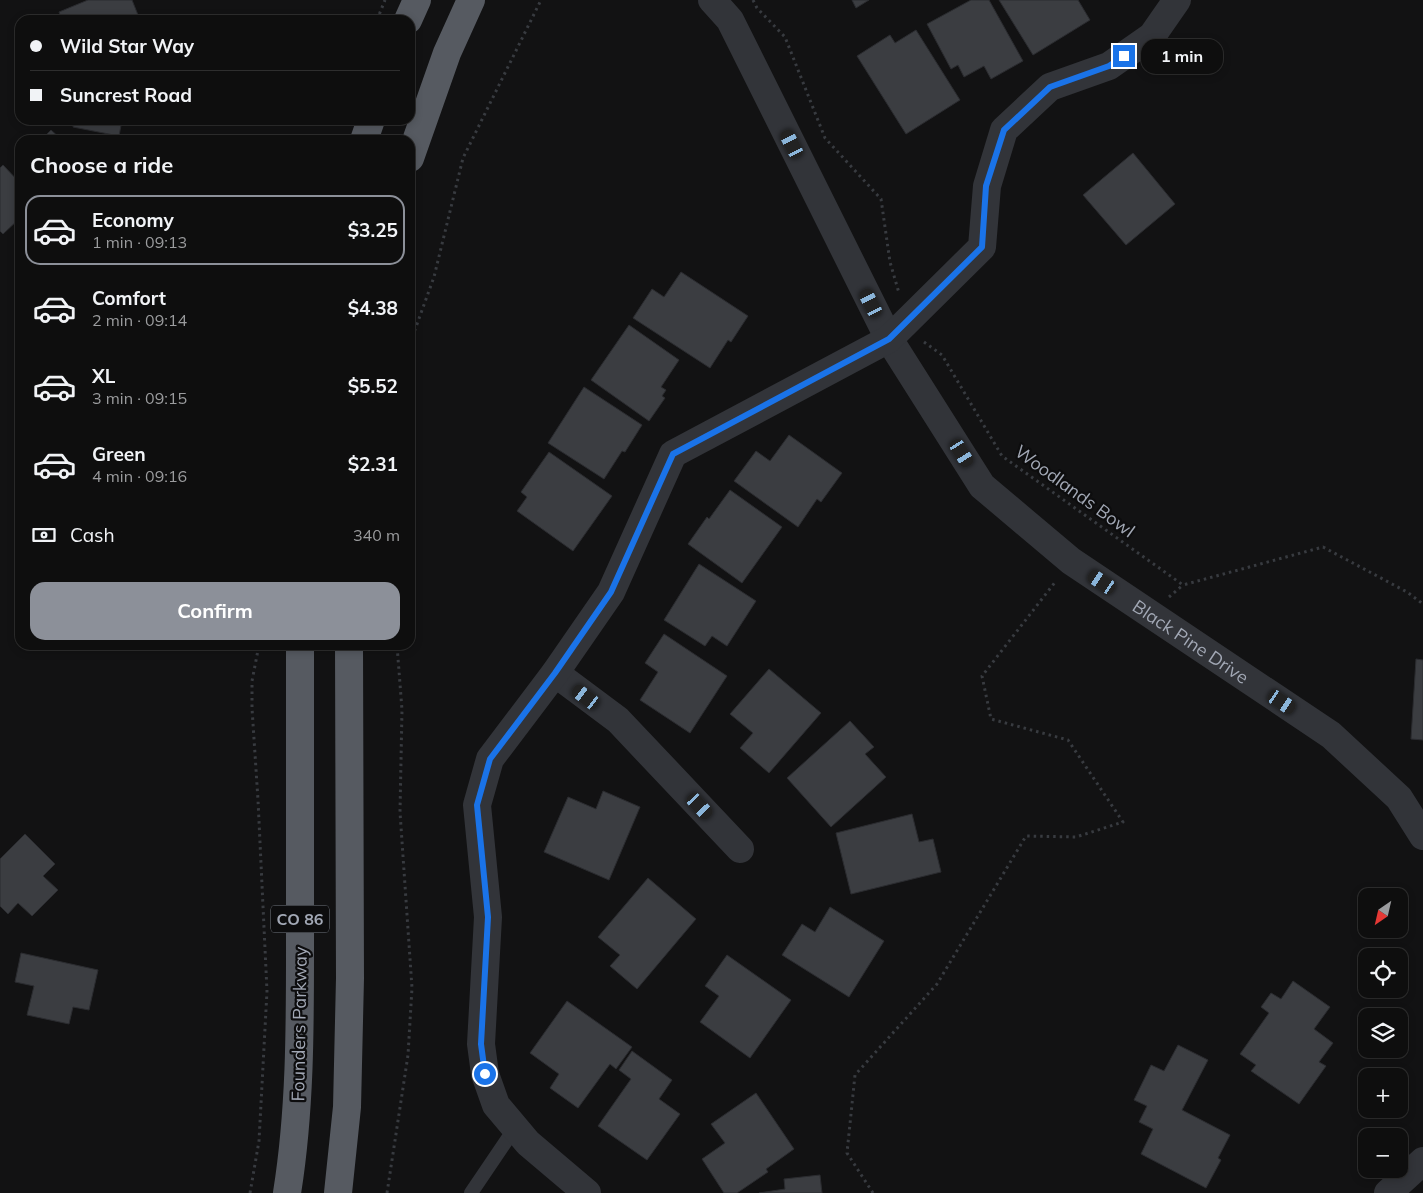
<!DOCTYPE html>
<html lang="en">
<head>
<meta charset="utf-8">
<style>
	:root { --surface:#0e0e0e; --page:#1c1c1c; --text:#f1f3f6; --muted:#9b9c9e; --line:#2e2e2e; --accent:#8c9099 }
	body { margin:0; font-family:Mulish,sans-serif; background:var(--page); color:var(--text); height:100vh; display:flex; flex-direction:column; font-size:19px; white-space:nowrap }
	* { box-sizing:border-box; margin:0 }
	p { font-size:16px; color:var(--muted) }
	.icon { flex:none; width:28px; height:28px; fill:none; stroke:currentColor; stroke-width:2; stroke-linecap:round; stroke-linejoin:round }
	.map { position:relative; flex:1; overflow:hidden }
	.details { position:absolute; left:15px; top:135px; width:400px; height:515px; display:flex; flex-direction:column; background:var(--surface); border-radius:15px; box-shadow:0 2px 8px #0003,0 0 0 1px var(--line) }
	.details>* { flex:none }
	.banner { position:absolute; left:15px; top:15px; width:400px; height:110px; border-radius:15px; box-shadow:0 2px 8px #0003,0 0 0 1px var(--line); display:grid; align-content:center; height:110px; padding:0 15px; background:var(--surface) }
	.needle { width:32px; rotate:214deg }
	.fabs { position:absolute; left:1358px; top:888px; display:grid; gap:10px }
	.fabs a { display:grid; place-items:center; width:50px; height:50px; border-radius:10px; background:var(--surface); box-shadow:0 2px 8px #0003,0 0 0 1px var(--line); font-size:25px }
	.end { position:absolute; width:22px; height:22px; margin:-11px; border:6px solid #1a73e8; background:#fff; box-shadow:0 0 0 2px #fff }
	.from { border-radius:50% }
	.bubble { position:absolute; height:35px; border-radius:15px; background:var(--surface); box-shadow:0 2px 8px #0003,0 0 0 1px var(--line); font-size:16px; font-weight:700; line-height:35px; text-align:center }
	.car { position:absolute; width:15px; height:30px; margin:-15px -8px; border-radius:6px; box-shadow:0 0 4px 1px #0007; background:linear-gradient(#222 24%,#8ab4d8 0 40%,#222 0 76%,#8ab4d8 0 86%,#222 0) }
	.banner b { display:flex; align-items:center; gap:18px; height:48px; font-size:19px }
	.banner b+b { border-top:1px solid var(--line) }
	.banner i { width:12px; height:12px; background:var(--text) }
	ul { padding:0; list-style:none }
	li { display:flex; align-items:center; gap:15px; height:70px; margin:0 10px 8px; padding:0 5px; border:2px solid transparent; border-radius:15px }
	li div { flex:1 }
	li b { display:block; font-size:19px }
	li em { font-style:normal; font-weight:700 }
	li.current { border-color:var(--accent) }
	li>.icon { width:45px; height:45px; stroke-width:1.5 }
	h2 { padding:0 15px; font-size:22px; line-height:60px }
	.pay { display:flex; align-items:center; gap:12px; height:55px; padding:0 15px; font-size:19px }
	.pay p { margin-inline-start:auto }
	.primary-button { display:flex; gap:10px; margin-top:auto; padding:10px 15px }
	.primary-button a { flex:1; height:58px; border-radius:15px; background:var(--accent); color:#fff; font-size:20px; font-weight:700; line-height:58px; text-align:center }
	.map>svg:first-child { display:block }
	.building { fill:#3b3d41; stroke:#2b2c30 }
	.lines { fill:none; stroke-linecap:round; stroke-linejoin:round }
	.path { stroke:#383b40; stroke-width:3; stroke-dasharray:2.5 4; stroke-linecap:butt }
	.service { stroke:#323439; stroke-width:14 }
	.minor { stroke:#323439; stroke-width:28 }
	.trunk { stroke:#565a61; stroke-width:28 }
	.route { stroke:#1a73e8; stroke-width:6 }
	.labels { text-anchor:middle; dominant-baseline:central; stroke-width:4.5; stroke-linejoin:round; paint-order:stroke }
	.shield { fill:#0d0d0e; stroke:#757a83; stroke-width:1 }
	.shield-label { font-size:16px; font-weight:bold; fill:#a2a8b5 }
	.street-label { font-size:18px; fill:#a2a8b5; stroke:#0d0d0e }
</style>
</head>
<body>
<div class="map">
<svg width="1423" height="1193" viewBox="0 0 1423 1193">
	<rect width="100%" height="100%" fill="#121213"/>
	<path class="building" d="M 88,0 L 132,0 L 140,20 L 62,20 L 59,12 Z
		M 852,0 L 869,0 L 856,8 Z
		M 971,0 L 989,0 L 1023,61 L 991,79 L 984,66 L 964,77 L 958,65 L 951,69 L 927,24 Z
		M 999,0 L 1078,0 L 1090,20 L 1033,55 Z
		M 916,30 L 960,100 L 906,134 L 857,56 L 890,35 L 895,43 Z
		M 74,120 L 122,120 L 119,136 L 73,127 Z
		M 51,130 L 62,140 L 41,140 Z
		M 1133,153 L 1175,204 L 1126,245 L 1083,195 Z
		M 3,165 L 20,183 L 20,218 L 3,234 L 0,231 L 0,168 Z
		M 681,272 L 748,316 L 731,342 L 728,340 L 710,368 L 633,318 L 652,289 L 664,297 Z
		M 629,325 L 679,360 L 661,387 L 666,390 L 662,396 L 665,398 L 649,421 L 591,380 Z
		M 584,387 L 642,425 L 625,452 L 622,451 L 604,479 L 548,443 Z
		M 789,435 L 842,473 L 821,502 L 817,499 L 798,527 L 734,481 L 756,451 L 770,461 Z
		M 549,452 L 612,496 L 573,551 L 517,511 L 527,497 L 521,492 Z
		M 730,490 L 782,527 L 742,583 L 688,544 L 707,517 L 709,519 Z
		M 699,564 L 756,601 L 727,646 L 712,636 L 705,646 L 664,620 Z
		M 664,634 L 727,676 L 690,733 L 640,700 L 658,672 L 645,663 Z
		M 1416,659 L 1423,660 L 1423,740 L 1411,739 Z
		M 769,669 L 821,713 L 769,773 L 740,748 L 753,733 L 730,714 Z
		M 850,721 L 874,747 L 865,754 L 886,777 L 831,827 L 787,778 Z
		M 603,791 L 640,807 L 609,880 L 544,852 L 568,797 L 596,809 Z
		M 912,814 L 919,842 L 933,839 L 941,872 L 851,894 L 836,833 Z
		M 25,834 L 55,864 L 43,876 L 58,890 L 32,916 L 18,903 L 8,914 L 0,906 L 0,859 Z
		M 648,878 L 696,919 L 637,989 L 610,966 L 620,955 L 598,937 Z
		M 830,907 L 884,941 L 849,997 L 782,955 L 802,924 L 815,932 Z
		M 21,953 L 98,970 L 89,1010 L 73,1007 L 69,1024 L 27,1015 L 34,986 L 15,982 Z
		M 727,955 L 791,1000 L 750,1058 L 700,1022 L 719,996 L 705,986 Z
		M 1293,981 L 1330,1007 L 1314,1029 L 1333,1043 L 1319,1062 L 1326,1066 L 1299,1104 L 1251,1071 L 1256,1065 L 1240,1054 L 1269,1013 L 1261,1007 L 1271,993 L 1281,999 Z
		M 567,1001 L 632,1047 L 616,1069 L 610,1064 L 578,1108 L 550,1088 L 559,1074 L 530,1053 Z
		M 1178,1045 L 1208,1060 L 1182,1110 L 1230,1135 L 1218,1158 L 1221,1160 L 1206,1188 L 1141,1154 L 1153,1129 L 1139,1122 L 1147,1106 L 1134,1100 L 1151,1065 L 1164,1071 Z
		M 632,1051 L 672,1080 L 659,1099 L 680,1114 L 647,1160 L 598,1126 L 631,1079 L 619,1070 Z
		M 756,1093 L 794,1149 L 766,1169 L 768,1172 L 737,1193 L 724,1193 L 702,1159 L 725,1143 L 711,1124 Z
		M 820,1175 L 822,1193 L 759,1193 L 785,1189 L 784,1179 Z"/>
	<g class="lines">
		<path class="path" d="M 753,0 L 757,8 L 785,37 L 825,138 L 881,199 L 890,262 L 899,293
			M 377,20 L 385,0
			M 924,342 L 942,355 L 1002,456 L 1183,585 L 1323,547 L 1407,592 L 1423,604
			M 410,363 L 412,338 L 434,277 L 463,158 L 541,0
			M 1169,597 L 1183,585
			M 250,1193 L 259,1141 L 267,991 L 258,800 L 252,708 L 252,681 L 259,645
			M 387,1193 L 408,1055 L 412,988 L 400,812 L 402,710 L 397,645
			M 873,1193 L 847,1153 L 855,1075 L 937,984 L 1026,836 L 1076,837 L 1123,822 L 1068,740 L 991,719 L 982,676 L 1056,581"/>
		<path class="service" d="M 471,1193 L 515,1128"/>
		<g class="minor">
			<path id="s1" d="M 712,0 L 730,20 L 889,339 L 982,486 L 1071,561 L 1331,735 L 1399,798 L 1423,836"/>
			<path d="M 555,673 L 618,720 L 740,849"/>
			<path d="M 587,1193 L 528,1143 L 496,1105 L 485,1074 L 481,1044 L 488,917 L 477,805 L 490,759 L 555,673 L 611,592 L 673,454 L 889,339 L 982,247 L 987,186 L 1004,130 L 1050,87 L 1109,66 L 1152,36 L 1177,0"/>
			<path d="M 1388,1193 L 1423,1161"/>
		</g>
		<path class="trunk" d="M 408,20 L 417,0
			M 364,140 L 371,120
			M 410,158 L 447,53 L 471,0
			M 287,1193 C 301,1106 300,1017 300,929 C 300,834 300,740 300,645
			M 338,1193 L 347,1107 L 350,978 L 349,645"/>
	</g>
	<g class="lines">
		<path class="route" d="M 485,1074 L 481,1044 L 488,917 L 477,805 L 490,759 L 555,673 L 611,592 L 673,454 L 889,339 L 982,247 L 986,186 L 1004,130 L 1050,87 L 1109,66 L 1124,56"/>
	</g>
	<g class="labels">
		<rect class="shield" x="271" y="905.5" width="58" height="27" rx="4"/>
		<g class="shield-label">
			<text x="300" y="919">CO 86</text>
		</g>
		<g class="street-label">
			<text transform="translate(1075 491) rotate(36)">Woodlands Bowl</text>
			<text stroke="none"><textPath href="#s1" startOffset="818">Black Pine Drive</textPath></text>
			<text transform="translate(299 1024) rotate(-89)">Founders Parkway</text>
		</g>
	</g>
</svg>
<div class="fabs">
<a><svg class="needle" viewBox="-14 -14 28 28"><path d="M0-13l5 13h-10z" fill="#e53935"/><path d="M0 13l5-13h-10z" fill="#9b9c9e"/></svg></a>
<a><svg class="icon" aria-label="locate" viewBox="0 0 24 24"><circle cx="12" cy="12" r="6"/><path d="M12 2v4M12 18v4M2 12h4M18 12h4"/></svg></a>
<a><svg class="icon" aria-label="layers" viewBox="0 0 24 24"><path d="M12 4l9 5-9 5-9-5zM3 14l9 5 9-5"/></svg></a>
<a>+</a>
<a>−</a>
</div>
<i class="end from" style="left:485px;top:1074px"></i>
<i class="end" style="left:1124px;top:56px"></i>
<div class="bubble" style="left:1141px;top:39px;width:82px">1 min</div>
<i class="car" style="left:792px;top:144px;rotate:333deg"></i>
<i class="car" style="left:871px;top:303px;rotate:333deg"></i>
<i class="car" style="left:962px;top:453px;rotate:148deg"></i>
<i class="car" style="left:1102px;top:582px;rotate:304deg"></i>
<i class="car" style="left:586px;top:697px;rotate:307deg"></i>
<i class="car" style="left:1282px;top:702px;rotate:124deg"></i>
<i class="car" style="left:700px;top:806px;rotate:137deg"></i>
<div class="banner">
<b><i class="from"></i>Wild Star Way</b>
<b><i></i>Suncrest Road</b>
</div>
<section class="details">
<h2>Choose a ride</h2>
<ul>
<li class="current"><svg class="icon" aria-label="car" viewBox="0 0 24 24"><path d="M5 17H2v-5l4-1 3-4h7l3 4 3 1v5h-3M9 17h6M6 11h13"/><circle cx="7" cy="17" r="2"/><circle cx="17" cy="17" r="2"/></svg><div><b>Economy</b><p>1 min · 09:13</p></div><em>$3.25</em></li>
<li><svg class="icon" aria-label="car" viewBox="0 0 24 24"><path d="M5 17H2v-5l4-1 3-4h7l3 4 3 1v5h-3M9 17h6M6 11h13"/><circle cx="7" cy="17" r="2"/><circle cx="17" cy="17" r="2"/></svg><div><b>Comfort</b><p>2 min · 09:14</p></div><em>$4.38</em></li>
<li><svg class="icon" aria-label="car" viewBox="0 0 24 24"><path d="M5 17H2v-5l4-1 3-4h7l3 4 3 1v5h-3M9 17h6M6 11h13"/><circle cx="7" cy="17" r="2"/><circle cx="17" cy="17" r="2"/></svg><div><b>XL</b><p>3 min · 09:15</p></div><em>$5.52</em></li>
<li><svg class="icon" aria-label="car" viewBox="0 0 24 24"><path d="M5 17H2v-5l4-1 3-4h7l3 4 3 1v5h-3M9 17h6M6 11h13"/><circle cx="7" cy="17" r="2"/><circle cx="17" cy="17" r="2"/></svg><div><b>Green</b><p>4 min · 09:16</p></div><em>$2.31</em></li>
</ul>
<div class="pay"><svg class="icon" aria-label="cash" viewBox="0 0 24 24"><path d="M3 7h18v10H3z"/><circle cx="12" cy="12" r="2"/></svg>Cash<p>340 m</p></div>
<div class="primary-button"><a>Confirm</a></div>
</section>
</div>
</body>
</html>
